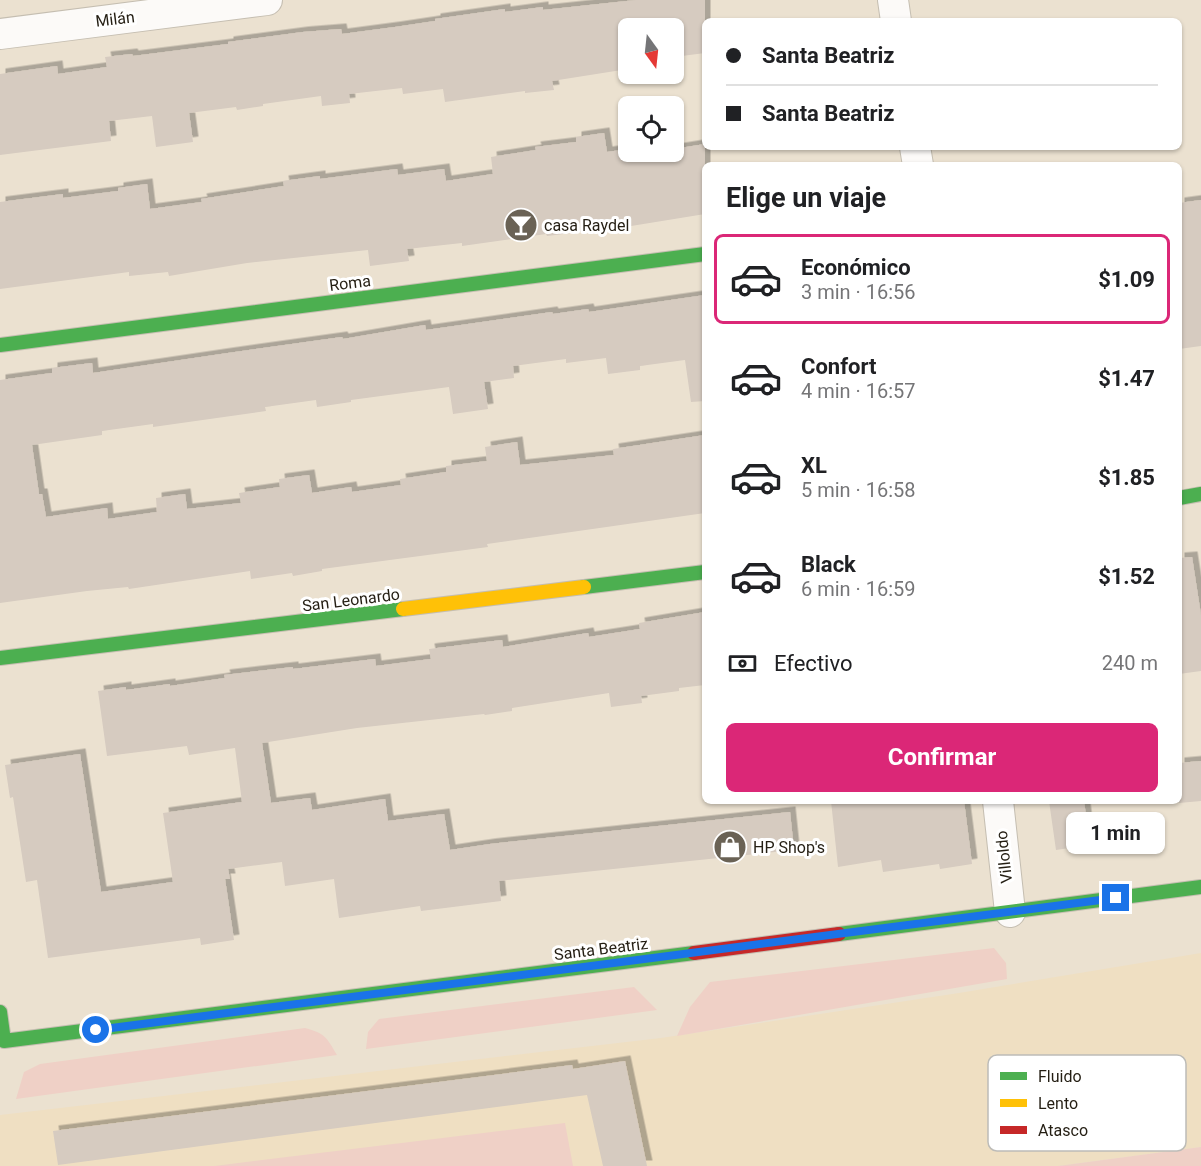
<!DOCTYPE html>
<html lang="es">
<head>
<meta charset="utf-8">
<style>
	:root { --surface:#fff; --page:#f6f6f6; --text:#202124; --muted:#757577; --line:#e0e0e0; --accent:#db2777 }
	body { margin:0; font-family:Roboto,sans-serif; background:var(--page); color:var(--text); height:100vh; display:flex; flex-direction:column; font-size:22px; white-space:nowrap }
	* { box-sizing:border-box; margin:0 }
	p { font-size:20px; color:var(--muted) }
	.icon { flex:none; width:33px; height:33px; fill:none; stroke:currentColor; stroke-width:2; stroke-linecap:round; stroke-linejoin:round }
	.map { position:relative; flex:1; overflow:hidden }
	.panel { position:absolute; left:702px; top:162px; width:480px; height:642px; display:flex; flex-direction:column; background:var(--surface); border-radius:9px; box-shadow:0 2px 4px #0004 }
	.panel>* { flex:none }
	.hud { position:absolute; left:702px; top:18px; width:480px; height:132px; border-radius:9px; box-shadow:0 2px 4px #0004; display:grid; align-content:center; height:132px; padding:0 24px; background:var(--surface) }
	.needle { width:39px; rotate:165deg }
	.fabs { position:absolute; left:618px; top:18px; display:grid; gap:12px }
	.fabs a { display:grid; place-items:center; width:66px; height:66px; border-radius:9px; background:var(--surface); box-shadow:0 2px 4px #0004; font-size:30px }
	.end { position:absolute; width:27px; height:27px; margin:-14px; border:8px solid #1a73e8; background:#fff; box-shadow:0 0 0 3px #fff }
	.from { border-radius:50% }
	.bubble { position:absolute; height:42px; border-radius:9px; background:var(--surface); box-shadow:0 2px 4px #0004; font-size:20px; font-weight:700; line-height:42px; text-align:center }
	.hud b { display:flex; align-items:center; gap:21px; height:57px; font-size:22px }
	.hud b+b { border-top:2px solid var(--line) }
	.hud i { width:15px; height:15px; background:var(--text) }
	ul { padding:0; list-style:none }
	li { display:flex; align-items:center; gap:18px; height:90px; margin:0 12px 9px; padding:0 12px; border:3px solid transparent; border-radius:9px }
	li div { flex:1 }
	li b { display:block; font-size:22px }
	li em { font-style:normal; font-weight:700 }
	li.active { border-color:var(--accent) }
	li>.icon { width:54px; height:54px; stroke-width:1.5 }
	h2 { padding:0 24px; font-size:27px; line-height:72px }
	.pay { display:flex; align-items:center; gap:15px; height:66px; padding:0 24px; font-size:22px }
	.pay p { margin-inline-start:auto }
	.action { display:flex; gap:12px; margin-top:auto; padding:12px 24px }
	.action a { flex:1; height:69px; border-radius:9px; background:var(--accent); color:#fff; font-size:24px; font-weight:700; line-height:69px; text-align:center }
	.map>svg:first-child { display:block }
	.built { fill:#efdfc2 }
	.green { fill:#efd0c6 }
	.building { fill:#d6cbc0; filter:url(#shadow) }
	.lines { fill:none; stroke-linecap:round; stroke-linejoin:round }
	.street-casing { stroke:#c5beb1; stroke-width:32 }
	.fast-casing { stroke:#c5beb1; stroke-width:16 }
	.slow-casing { stroke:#c5beb1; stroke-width:16 }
	.jam-casing { stroke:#c5beb1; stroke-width:16 }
	.street { stroke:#fcfaf8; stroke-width:30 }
	.fast { stroke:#4caf50; stroke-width:14 }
	.slow { stroke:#ffc107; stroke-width:14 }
	.jam { stroke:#c62828; stroke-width:14 }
	.route { stroke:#1a73e8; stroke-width:8 }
	.labels { text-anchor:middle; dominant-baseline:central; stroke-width:6; stroke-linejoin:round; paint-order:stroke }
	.street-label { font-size:16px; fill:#241e13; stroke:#fff }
	.poi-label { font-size:16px; fill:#241e13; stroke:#fff; text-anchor:start }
	.key { fill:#fff; stroke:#bdbcb8; stroke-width:1.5 }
	.key-label { font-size:16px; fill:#241e13 }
</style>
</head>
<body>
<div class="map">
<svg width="1201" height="1166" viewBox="0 0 1201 1166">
	<defs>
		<filter id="shadow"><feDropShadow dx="5.5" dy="-5.5" stdDeviation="0" flood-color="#0004"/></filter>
	</defs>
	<rect width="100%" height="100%" fill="#ebe1d0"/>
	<path class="built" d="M 1201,953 L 1201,1147 L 1058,1166 L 0,1166 L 0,1115 L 661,1038 L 959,993 Z"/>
	<path class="green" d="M 994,948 L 1006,963 L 1007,979 L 677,1036 L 690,1007 L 710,982 Z
		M 634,987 L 657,1010 L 366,1049 L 368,1032 L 379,1019 Z
		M 305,1028 C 325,1033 327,1038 337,1055 L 16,1099 L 24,1072 L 40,1064 Z
		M 565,1123 L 573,1166 L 214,1166 Z
		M 1201,1147 L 1201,1166 L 1058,1166 Z"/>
	<path class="building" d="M 636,0 L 705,0 L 705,53 L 674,57 L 674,28 L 628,28 L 628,69 L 552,81 L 554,90 L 525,93 L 525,91 L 445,102 L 443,89 L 403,94 L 402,88 L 349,94 L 350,103 L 322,106 L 321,96 L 263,104 L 263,106 L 237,110 L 236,107 L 189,113 L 193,142 L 156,147 L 152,116 L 109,121 L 111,141 L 0,155 L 0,74 L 57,66 L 58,74 L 107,67 L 105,57 L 132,54 L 133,56 L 228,44 L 228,42 L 303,32 L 341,29 L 342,34 L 395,27 L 435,21 L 435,19 L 505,9 L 505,12 L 543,7 L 543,10 Z
		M 604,133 L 607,152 L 628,149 L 628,152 L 674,152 L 674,149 L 705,144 L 705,214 L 588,233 L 588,231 L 547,236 L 546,234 L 462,246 L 462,243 L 407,249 L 409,261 L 370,266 L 368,250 L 247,263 L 169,276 L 168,272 L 129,276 L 129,272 L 0,289 L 0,202 L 63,194 L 63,198 L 118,191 L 118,188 L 147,184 L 150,209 L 202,202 L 201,199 L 284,186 L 283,181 L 320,176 L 320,179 L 397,169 L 398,175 L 444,169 L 446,181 L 493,174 L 491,157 L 536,150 L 535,147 L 576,142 L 576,137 Z
		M 1201,200 L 1201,346 L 1179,349 L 1179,203 Z
		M 705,295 L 705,401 L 691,402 L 685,360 L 640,366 L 640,370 L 608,374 L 606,358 L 566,363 L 566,359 L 513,366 L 514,378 L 484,382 L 488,409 L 453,414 L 449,387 L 351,400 L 351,402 L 317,407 L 316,400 L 265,407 L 266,411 L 153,427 L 153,424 L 102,431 L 102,435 L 32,445 L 39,494 L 42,494 L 46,517 L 107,508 L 108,519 L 157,512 L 156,498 L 185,494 L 187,509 L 241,503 L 239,493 L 280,487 L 279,479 L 309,475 L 312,493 L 351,487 L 352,492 L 401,485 L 400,479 L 446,472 L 446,466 L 487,461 L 485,447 L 517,442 L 520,465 L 614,455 L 613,449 L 705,435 L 705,513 L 487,544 L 488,547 L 322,569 L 322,571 L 293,576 L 292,573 L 251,579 L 250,571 L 129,589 L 128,587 L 87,591 L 0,603 L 0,380 L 52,373 L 52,368 L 92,363 L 93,373 L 228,353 L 342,337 L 343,339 L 425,325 L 426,330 L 552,312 L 553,314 L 588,309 L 589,312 Z
		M 1192,557 L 1201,615 L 1201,671 L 1179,674 L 1179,558 Z
		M 705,612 L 705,685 L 679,688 L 679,691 L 641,696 L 642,703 L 611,707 L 609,693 L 512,708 L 512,711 L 485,715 L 484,714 L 357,728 L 262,743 L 271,803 L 310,798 L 312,810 L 385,799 L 388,821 L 444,814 L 450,850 L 490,844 L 790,812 L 794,850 L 499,881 L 501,901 L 421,911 L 420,906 L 339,918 L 334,879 L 285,886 L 282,862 L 228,869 L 230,879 L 225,879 L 234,940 L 201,945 L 200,938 L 48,958 L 37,880 L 26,882 L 13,797 L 10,798 L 5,765 L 80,754 L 101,892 L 173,882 L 163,813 L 242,802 L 235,748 L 189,755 L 187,746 L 107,756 L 98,691 L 126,687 L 126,690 L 170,684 L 170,686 L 225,678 L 224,675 L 293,667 L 293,669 L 375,659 L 376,666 L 431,659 L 429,649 L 502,640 L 503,647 L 588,633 L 589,637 L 640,629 L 639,623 Z
		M 1201,761 L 1201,801 L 1179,803 L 1179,763 Z
		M 831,801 L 964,801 L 972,864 L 940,869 L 939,864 L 883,872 L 881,860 L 838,867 Z
		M 1049,801 L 1084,801 L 1090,845 L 1056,850 Z
		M 625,1061 L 647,1166 L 603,1166 L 587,1095 L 58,1165 L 53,1131 L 572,1065 L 573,1069 Z"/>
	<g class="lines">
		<g class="street-casing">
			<path id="street" d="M 893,0 L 896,21
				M 0,34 L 267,0
				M 915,147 L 918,165
				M 998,801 L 1010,912"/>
		</g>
		<g class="fast-casing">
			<path id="fast" d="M 0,345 L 705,254
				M 1179,498 L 1201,494
				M 584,587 L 705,572
				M 0,658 L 403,609
				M 839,934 L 1201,887
				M 0,1012 L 4,1041 L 694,953"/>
		</g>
		<g class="slow-casing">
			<path id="slow" d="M 403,609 L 584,587"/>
		</g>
		<g class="jam-casing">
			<path id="jam" d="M 694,953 L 839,934"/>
		</g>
		<use href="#street" class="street"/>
		<use href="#fast" class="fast"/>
		<use href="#slow" class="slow"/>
		<use href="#jam" class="jam"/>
	</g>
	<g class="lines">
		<path class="route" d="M 96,1030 L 1116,898"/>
	</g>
	<defs>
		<g id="bar-disc" transform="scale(1.725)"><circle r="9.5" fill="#6a6255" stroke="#fff"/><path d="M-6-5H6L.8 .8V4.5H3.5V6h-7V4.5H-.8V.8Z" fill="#fff"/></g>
		<g id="shop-disc" transform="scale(1.725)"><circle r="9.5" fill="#6a6255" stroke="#fff"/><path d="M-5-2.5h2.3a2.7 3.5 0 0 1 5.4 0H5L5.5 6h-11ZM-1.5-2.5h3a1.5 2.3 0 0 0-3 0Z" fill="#fff"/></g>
	</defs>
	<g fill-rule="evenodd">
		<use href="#bar-disc" x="521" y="225"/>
		<use href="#shop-disc" x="730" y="847"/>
	</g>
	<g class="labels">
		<g class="street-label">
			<text transform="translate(115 19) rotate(-7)">Milán</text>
			<text transform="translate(350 283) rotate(-7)">Roma</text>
			<text transform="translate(351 600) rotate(-7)">San Leonardo</text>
			<text transform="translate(1004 857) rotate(-96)">Villoldo</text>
			<text transform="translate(601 949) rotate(-7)">Santa Beatriz</text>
		</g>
		<g class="poi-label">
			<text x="544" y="225">casa Raydel</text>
			<text x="753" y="847">HP Shop's</text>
		</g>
	</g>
	<rect x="988" y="1055" width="198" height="96" rx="9" class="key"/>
	<rect x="1000" y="1072" width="27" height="8" fill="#4caf50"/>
	<rect x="1000" y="1099" width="27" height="8" fill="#ffc107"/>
	<rect x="1000" y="1126" width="27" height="8" fill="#c62828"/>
	<g class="key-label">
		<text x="1038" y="1082">Fluido</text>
		<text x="1038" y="1109">Lento</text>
		<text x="1038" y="1136">Atasco</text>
	</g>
</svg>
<div class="fabs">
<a><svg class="needle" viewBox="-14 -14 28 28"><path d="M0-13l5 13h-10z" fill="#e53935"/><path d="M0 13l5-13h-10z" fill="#757577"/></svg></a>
<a><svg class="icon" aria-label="locate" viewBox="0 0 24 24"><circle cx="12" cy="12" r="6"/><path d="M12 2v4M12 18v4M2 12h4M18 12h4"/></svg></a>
</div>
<i class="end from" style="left:96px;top:1030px"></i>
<i class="end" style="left:1116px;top:898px"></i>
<div class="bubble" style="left:1066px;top:812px;width:99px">1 min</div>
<div class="hud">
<b><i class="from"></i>Santa Beatriz</b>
<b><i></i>Santa Beatriz</b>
</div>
<section class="panel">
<h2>Elige un viaje</h2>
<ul>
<li class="active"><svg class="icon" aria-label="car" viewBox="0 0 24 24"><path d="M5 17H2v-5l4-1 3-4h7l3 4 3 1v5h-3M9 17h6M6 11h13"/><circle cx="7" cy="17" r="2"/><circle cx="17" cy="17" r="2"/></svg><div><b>Económico</b><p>3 min · 16:56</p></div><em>$1.09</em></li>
<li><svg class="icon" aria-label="car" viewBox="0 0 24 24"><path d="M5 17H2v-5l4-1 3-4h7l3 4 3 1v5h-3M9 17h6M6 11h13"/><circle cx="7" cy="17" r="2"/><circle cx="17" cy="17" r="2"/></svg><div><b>Confort</b><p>4 min · 16:57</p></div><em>$1.47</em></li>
<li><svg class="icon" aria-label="car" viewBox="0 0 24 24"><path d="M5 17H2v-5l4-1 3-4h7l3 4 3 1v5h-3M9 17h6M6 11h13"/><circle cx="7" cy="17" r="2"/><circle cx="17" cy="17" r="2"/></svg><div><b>XL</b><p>5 min · 16:58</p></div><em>$1.85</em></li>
<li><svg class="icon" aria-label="car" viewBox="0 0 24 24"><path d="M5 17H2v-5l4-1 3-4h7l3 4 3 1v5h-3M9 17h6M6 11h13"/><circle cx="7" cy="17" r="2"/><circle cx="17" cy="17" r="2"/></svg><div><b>Black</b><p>6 min · 16:59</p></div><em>$1.52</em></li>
</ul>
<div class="pay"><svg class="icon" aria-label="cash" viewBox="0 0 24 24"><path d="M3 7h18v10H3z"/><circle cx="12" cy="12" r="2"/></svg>Efectivo<p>240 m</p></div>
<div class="action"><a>Confirmar</a></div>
</section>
</div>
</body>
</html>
